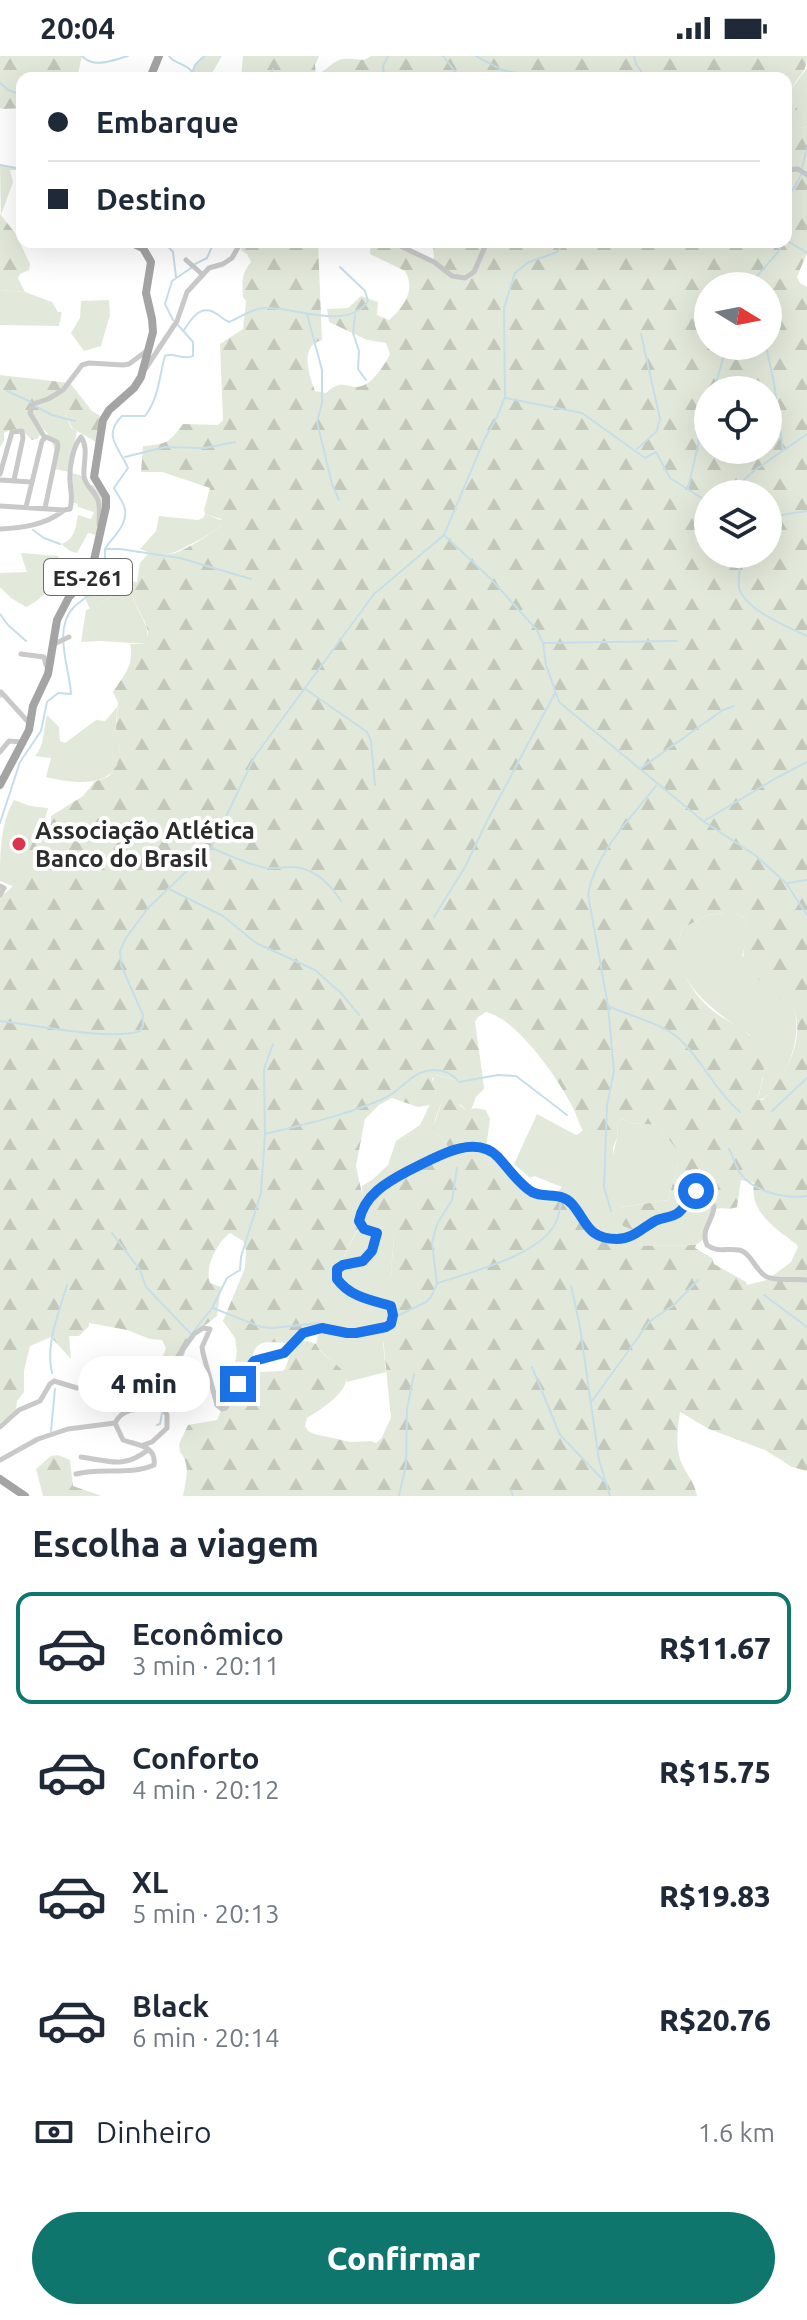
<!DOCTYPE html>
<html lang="pt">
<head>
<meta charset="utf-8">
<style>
	:root { --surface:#fff; --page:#f2f2f3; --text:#1f2937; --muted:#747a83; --line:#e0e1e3; --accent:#0f766e }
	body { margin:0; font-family:Ubuntu,sans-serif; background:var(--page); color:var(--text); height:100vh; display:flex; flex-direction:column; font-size:30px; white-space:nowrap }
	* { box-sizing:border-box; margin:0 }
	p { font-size:26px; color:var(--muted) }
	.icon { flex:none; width:44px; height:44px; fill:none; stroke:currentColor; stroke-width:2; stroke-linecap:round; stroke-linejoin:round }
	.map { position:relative; height:1440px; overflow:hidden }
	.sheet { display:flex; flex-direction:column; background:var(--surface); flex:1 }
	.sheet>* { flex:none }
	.guide { position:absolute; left:16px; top:16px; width:776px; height:176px; border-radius:16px; box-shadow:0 8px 32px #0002; display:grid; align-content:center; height:176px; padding:0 32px; background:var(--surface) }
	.needle { width:52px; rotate:100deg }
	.tools { position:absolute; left:694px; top:216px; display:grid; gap:16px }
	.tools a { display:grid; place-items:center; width:88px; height:88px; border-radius:50%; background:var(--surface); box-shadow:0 8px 32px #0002; font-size:40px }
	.end { position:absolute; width:36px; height:36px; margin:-18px; border:10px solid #1a73e8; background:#fff; box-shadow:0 0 0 4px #fff }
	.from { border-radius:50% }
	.bubble { position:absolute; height:56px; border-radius:28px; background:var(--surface); box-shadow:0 8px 32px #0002; font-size:26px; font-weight:800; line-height:56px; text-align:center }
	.guide b { display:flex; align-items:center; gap:28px; height:76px; font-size:30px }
	.guide b+b { border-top:2px solid var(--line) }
	.guide i { width:20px; height:20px; background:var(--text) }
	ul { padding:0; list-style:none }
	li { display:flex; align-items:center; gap:24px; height:112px; margin:0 16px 12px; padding:0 16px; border:4px solid transparent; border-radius:16px }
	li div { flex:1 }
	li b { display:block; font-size:30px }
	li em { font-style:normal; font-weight:800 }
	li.selected { border-color:var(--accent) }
	li>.icon { width:72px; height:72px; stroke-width:1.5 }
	h2 { padding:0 32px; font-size:36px; line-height:96px }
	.pay { display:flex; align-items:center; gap:20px; height:88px; padding:0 32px; font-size:30px }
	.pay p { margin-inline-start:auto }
	.cta { display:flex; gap:16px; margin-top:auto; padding:16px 32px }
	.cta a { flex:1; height:92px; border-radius:48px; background:var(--accent); color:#fff; font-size:32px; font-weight:800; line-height:92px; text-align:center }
	.status { display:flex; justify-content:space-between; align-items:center; height:56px; padding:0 40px; background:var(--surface); direction:ltr }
	.status svg { height:22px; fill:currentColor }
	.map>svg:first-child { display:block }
	.grass { fill:#e3e9da }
	.forest { fill:url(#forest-firs); fill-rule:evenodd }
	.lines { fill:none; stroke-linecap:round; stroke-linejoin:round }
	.stream { stroke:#c6dee9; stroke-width:2 }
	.minor { stroke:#c9c9c9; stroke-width:5 }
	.major { stroke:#a4a4a4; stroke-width:8 }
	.route { stroke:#1a73e8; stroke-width:10 }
	.poi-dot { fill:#dd344e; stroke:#fff; stroke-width:3 }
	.labels { text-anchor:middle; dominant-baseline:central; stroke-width:8; stroke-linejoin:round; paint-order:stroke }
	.shield { fill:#fff; stroke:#6b6b6b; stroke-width:2 }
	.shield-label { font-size:22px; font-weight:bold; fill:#2c2c2c }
	.poi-label { font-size:24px; font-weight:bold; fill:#2c2c2c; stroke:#fff; text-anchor:start }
</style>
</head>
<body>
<div class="status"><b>20:04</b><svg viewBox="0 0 49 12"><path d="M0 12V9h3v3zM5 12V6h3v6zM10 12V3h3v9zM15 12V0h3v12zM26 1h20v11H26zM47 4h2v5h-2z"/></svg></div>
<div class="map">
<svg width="807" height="1440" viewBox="0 0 807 1440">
	<defs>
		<pattern id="forest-firs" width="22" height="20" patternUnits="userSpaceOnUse" patternTransform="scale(2)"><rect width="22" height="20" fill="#e3e9da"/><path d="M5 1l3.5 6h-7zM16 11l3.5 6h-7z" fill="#c3c8bb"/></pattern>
	</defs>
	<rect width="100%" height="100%" fill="#fff"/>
	<path class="grass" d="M 807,12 L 807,70 L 804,72 L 798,71 L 795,48 L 790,38 L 792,32 Z
		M 0,109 L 22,112 L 22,114 L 10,114 L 13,126 L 1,159 Z
		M 0,234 L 25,236 L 52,246 L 58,256 L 62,256 L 59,270 L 0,269 Z
		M 109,244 L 110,259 L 101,290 L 84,295 L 71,277 L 80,262 L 81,245 Z
		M 41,359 L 66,359 L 71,372 L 77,375 L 69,416 L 82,420 L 86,431 L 93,429 L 103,442 L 97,479 L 88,477 L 77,497 L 70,495 L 61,488 C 75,483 75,474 78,459 L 91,463 L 94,456 L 78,451 L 78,448 L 71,446 L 69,416 L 55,413 C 56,387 52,382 35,363 Z
		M 205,458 L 223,465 L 222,469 C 213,476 205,481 195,486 C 174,497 165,504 140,493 L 156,475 L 159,460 L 198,464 L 203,462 Z
		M 22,497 L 58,500 C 66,519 43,544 26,551 L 11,542 L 0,531 L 0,517 L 27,516 L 21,498 Z
		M 129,535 L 132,538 C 136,556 151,568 147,588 L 100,585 L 81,586 L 86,554 C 102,549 111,537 129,535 Z
		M 118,650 C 117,657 115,667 117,675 C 118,681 120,686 120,693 C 120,734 74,728 46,721 L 51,702 L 35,700 C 45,689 43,674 47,659 L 59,671 L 60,685 L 65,687 L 96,664 L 105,665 Z
		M 14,744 L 30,750 L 48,752 L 37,790 L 19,833 L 0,825 C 0,799 0,767 14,744 Z
		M 724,857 L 736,857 L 745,862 L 748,879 L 742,900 L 794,955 C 804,980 783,1036 757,1045 L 763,1023 L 750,979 C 715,956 662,921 683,872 L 708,859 Z
		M 435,1019 L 461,1025 L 483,1023 L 484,1033 L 476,1041 L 471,1054 L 467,1055 L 461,1049 L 442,1046 C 427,1081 436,1068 450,1095 L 363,1149 L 362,1130 L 372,1124 L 388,1109 L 396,1085 L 420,1069 L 436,1036 L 432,1027 Z
		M 537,1058 L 574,1078 L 577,1079 L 583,1074 L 604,1096 L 613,1099 L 617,1082 L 618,1066 L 623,1063 L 631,1067 L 658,1069 L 678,1094 L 678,1109 L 668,1144 L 622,1151 L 636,1175 L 659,1163 L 691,1137 L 708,1140 L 714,1154 L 704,1183 L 696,1189 L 639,1190 L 628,1183 L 609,1180 L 590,1172 L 555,1139 L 562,1131 L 534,1120 L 530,1122 L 514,1108 Z
		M 384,1164 L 394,1181 L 391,1216 L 397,1243 L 393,1265 L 387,1274 L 383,1287 L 386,1316 L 347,1326 C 344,1309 324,1303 316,1288 L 322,1262 L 339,1210 L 359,1171 Z"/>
	<path class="forest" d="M 0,0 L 82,0 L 77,22 L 22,22 L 22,52 L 3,53 L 0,52 Z
		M 204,0 L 222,0 L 209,22 L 189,22 L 195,10 Z
		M 243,0 L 319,0 L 315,8 L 316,20 C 339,5 333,0 364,4 L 371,0 L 807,0 C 807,20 795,20 790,38 L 797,52 L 798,71 L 804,72 L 807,70 L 807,197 L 797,221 L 800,227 L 807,231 L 807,1415 L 792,1411 L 765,1394 L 709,1373 L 680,1356 C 678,1373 674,1393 683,1410 C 688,1421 695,1427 697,1440 L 183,1440 C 186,1424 191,1409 180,1396 L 179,1388 L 188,1369 L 217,1364 L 232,1329 L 232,1320 L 237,1296 L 235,1282 L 223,1265 L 245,1212 L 246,1194 L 243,1185 L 230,1177 C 218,1185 204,1212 210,1227 L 221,1231 L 217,1260 L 199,1274 L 169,1311 L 162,1303 L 166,1292 L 162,1284 L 150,1283 L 127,1274 L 89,1267 L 89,1270 L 79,1280 L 69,1280 L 71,1303 L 51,1281 L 30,1290 L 24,1315 L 24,1336 L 17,1345 L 16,1355 L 0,1367 L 0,841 C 24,825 21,809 33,786 C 37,777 44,774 51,768 L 51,760 L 83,740 L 94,726 L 109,720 L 117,709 L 120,692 L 116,672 L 118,646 L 113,636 C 123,620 135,609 130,588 L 146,588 L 148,576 L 145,566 L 135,547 L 132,538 L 129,535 C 113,536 104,547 90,553 L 83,538 C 91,534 96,537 103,533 C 118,526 120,523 137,526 L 140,507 L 149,497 C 155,497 163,499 169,498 C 181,498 212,477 222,469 L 221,463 L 205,458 L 204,454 L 210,432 L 162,416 L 141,416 L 143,390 C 167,388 169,387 183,368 L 218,369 L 223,364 L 220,288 L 243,273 L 246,245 L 243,241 C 242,227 241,218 251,206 L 247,198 L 242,195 L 237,186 L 318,186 L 322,284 C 299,290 309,318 315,335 L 326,337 C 344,320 349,336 364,329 C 373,326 386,307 390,298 L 386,287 L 367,284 L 329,266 L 327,253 L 348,252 L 361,240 L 378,246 L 377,259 L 389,264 C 404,251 416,234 405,215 L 370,198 L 371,186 L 388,186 L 434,204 L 433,186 L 786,186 L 786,22 L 241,22 ZM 708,230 L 768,230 L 768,290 L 708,290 ZM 708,334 L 768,334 L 768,394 L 708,394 ZM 708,438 L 768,438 L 768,498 L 708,498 ZM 724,857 L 736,857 L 745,862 C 749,883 741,892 744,911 L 794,955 C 806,983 783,1026 762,1044 L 757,1044 C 762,1026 769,1006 758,989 C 748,973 727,966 713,955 C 689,935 670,902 683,872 L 708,859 ZM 486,956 C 517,963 558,1022 572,1050 C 577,1058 579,1070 585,1078 C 590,1086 600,1093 608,1099 L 613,1100 L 613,1091 L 617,1082 L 618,1066 L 623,1063 L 631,1067 L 658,1069 L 678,1095 L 678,1109 L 668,1144 L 623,1151 C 617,1157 619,1163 623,1170 L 636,1175 L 683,1153 L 691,1137 L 708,1140 L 714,1154 C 722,1150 729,1155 737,1151 L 741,1124 L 754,1127 C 749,1156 776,1173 796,1188 L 798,1191 L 791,1206 L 767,1224 L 747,1229 L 746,1226 L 714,1208 L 712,1202 L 695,1192 L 696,1189 L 639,1190 L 628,1182 L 609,1180 L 596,1176 L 561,1140 L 532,1135 L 486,1093 L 490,1063 L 486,1054 L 475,1052 L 467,1055 L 453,1044 L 445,1042 L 442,1046 L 433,1071 C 438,1080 446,1085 450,1095 L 389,1123 L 364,1147 L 356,1110 L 365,1063 L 379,1049 L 392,1042 L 418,1051 L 431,1049 L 436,1036 L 432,1023 L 436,1019 L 461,1025 L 483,1023 L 475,966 L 478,961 ZM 384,1165 L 394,1181 L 391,1216 L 397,1252 L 392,1269 L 383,1282 L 391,1362 L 381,1383 L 376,1387 L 371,1385 L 351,1386 L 314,1378 L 308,1375 L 305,1370 L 307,1362 C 318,1355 357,1332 343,1315 C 334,1305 322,1300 316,1288 C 291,1277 292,1296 285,1313 L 282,1315 L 257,1316 L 255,1307 L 252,1305 C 254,1281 269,1287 287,1287 C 296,1278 306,1269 320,1270 L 339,1210 L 358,1172 L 369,1175 L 381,1171 Z
		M 0,158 L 16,178 L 30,208 L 29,214 L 20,218 L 18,222 L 25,236 L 0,234 Z
		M 0,319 L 70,327 L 92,355 L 102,361 L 96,386 L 72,372 L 66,359 L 41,359 L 35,363 L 44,374 L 37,383 L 32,384 C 22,375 19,369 4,377 L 4,385 L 0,391 Z
		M 58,1399 L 70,1404 L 73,1430 L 102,1440 L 43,1440 L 36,1413 L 51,1400 Z"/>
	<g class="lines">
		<path class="stream" d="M 82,0 C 94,13 113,4 128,0
			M 169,0 C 174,8 188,8 192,16
			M 443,0 L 460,22
			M 476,0 L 502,14 L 536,21
			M 634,0 L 636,8 L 646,22
			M 190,22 L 195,9 L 204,0
			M 268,22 L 273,13
			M 384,22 L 383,10 L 388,0
			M 0,27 L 8,34 L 22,39
			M 0,109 L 22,113
			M 802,112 L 807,92
			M 786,141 L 794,132 L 801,119
			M 786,184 L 807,197
			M 164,186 L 173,196 L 176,221
			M 195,208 L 207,202 L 214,186
			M 748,230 L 779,195 L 782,186
			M 307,258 L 322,314 L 322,347 L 317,366 L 332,428 L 339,444
			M 355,259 L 353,277 L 359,295 L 358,313 L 366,324
			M 173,264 L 165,248 L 172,225 L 191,212
			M 184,274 C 190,265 198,251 211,255 C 218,257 222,263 229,266 C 242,261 250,253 264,252 C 295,250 347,276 368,245 L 365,235 L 340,211
			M 767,295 L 774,327 L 783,394
			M 714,334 L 726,292
			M 7,335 L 31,346
			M 506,342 L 582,357 L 645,402 L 656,396 L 670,422 L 708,446
			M 35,350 L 52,359 L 75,365
			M 637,393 L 657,375 L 660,363 L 641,278
			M 125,401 L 165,391 L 205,392 L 235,386
			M 688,432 L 708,347
			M 728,438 L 755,414 L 807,378
			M 768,461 L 807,455
			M 33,474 L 44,482 L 60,488
			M 445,480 L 490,522 L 537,574 L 543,587 L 546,609 L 559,646 L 703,765 L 755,799 L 786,827 L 807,859
			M 105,493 L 120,493 L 180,502 L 251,523
			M 739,498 C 741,511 738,521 739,531 C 743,553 788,571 807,580
			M 0,558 L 8,569 L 26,585
			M 543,587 L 677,585
			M 304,632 L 367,676 L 371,685 L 375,729
			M 0,639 L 1,641
			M 641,712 L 723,654 L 734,650
			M 704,765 L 778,721 L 807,706
			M 0,767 L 20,706 L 41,675 L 47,646 L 58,637 L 71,638 C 70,613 52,573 74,551 C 83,542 96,536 105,527 L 105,493 C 113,480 130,468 124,450 C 122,444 117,438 114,432 L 128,412 C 119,391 102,380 122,360 L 145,360 C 159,342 159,321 165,300 C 174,296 184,305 193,300 L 193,286 L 178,269
			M 212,792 C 230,800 247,808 266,812 C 275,813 283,811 291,811 C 313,811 330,828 341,845
			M 788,827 L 807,824
			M 169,833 L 223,860 L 256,887 L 315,914 L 341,937 L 359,959
			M 434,861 L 465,811 L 489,761 L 555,637
			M 608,950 C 628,959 659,967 676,980 C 701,1001 715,1035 740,1056
			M 0,965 C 35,969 109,985 140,975 L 143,970 L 143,959 L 121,909 L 120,895 L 126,882 L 148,852 L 211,792 L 255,700 L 374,538 L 444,479 L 484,384 L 496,363 L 505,341 L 504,252 L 515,217 L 527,207 L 557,196 L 565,186
			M 772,1055 L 807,1022
			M 265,1078 C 306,1068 347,1059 385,1042 C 401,1035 409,1019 426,1015 C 440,1012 451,1016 459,1026 L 498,1019 L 516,1020 L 567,1059
			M 729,1093 C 733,1101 736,1110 740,1117 C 753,1136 786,1143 807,1140
			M 611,1155 L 604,1131 L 607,1049 L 614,1015 L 608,950 L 588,838 C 596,796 630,763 656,730
			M 112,1177 L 140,1214 L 146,1231 L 190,1277
			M 438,1227 C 471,1216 543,1199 557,1164 C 559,1159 560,1151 561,1146
			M 571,1230 L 580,1271 L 599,1404 L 610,1440
			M 764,1239 L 807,1271
			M 213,1252 L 261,1271 L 272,1272 L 320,1267
			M 395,1261 L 426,1246 L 431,1241 L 437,1228 L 432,1187 L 437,1168 L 452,1144 L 457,1112
			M 193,1276 L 212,1252 L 227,1222 L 240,1214 L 241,1201 L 261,1137 L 265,1078 L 264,1013 L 273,988
			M 532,1311 L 560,1379 L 608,1429
			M 52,1317 C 45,1288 59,1257 67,1229
			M 592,1345 L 650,1265 L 674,1249 L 698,1224
			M 162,1350 L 184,1296
			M 157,1369 L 160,1368 L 162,1357
			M 51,1375 L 55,1333
			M 511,1434 L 513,1440
			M 399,1440 L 406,1409 L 407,1353 L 414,1318"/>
		<path class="minor" d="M 786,114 L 798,113 L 807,119
			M 392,186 L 434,206 L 452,220 L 465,222 L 474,216 L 487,186
			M 186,204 L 203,219
			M 146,312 L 177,265 L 187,236 L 209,212 L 223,208 L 232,202 L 241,186
			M 45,382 L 30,357 L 33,348 L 48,343 L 63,334 L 82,309 L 89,307 L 123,309 L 129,308 L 148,294
			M 0,418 L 12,376 L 22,375 L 23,382 L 14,424
			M 0,424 L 31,426
			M 0,450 L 64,454 L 70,453 C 73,443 71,436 70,426 C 69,412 73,390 81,381 C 89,392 83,406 84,420 C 85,430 93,433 97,442 C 101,450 99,460 99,468
			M 26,451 L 42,385 L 46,381 L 57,386 L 58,390 L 45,452
			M 0,473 C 22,472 45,469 63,455
			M 54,588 L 69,581
			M 21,598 L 44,601 L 46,609
			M 1,636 L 30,668
			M 0,696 L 9,685 L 23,686
			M 0,830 L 4,832 L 0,839
			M 115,1367 C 125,1347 148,1355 166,1353 L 168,1349 L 168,1342
			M 0,1371 L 19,1354 L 40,1345 L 50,1328 L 54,1325 L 77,1332 L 106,1322 L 153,1330 L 161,1324 L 194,1278 L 203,1272 L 210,1273 L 202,1291 L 203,1297 L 217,1349 L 222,1353 L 226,1352 L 238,1328 L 254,1305 L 284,1297 L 303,1277 L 322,1272 L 347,1277 L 356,1277 L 388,1270 L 393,1259 L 391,1250 C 371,1244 345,1241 336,1219 L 339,1210 C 365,1201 369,1210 377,1177 L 361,1171 C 348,1137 419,1110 442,1100 C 449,1097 456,1092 464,1091 C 470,1090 477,1091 482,1092 C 501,1096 513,1120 527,1132 C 539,1142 555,1135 567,1144 C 575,1150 579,1161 585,1168 C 598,1185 623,1187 640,1176 C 645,1172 650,1168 655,1165 C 677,1154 679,1165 691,1137 C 702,1131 710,1141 714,1151 C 713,1165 700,1174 707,1189 C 718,1197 726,1192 739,1194 C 752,1197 755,1215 767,1221 C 780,1226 794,1222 807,1224
			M 143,1389 L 152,1386 L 167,1372 L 167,1359 L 164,1354
			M 81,1401 C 110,1405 123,1413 148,1394
			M 0,1404 L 38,1383 L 68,1373 L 115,1367
			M 76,1418 C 101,1411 129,1420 154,1409 C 157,1389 136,1389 123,1384 L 115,1367"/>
		<path class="major" d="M 150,22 L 159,0
			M 0,729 L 29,674 L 33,650 L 48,618 L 57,564 L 69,541 L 88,521 L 92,513 L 106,451 L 106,441 L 94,421 L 103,364 L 109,354 L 134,332 L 141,321 L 153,276 L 152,263 L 146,237 L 151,206 L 143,192 L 130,186
			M 0,1423 L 25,1440"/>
	</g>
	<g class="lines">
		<path class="route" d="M 238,1328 L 254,1305 L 284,1297 L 303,1277 L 322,1272 L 347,1277 L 356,1277 L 386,1271 L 391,1268 L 393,1259 L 391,1250 C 371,1244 350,1241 337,1223 L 337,1213 L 343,1209 L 363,1205 L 372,1195 L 377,1177 L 364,1173 L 359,1165 C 364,1139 387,1126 408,1115 C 433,1103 474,1076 498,1101 C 508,1112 519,1128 532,1136 C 545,1143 561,1135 572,1148 C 587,1165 587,1183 617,1183 C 633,1183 642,1172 655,1165 C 662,1161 671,1162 678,1157 C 687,1151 687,1139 696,1135"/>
	</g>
	<circle class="poi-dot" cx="19" cy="788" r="8"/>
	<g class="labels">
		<rect class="shield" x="44" y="503" width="88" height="36" rx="6"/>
		<g class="shield-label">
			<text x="88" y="521">ES-261</text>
		</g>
		<g class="poi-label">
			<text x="35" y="774">Associação Atlética<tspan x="35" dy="28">Banco do Brasil</tspan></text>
		</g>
	</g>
</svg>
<div class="tools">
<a><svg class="needle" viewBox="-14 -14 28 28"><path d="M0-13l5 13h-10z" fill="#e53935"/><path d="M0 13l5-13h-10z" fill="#747a83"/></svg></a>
<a><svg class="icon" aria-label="locate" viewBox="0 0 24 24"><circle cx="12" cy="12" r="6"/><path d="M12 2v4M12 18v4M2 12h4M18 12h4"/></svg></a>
<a><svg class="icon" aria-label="layers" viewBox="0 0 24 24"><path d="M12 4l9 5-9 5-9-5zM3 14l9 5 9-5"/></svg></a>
</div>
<i class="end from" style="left:696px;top:1135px"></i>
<i class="end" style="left:238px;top:1328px"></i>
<div class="bubble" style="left:78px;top:1300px;width:132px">4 min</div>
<div class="guide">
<b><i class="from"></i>Embarque</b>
<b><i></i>Destino</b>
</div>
</div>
<section class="sheet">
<h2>Escolha a viagem</h2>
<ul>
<li class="selected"><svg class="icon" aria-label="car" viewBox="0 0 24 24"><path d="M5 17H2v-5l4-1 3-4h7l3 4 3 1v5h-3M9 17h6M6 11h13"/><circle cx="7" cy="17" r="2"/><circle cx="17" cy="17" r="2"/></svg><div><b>Econômico</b><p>3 min · 20:11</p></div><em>R$11.67</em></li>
<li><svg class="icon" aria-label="car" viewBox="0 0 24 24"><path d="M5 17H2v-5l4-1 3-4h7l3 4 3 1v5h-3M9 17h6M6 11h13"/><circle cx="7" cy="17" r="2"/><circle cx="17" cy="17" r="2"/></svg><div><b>Conforto</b><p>4 min · 20:12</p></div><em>R$15.75</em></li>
<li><svg class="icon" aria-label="car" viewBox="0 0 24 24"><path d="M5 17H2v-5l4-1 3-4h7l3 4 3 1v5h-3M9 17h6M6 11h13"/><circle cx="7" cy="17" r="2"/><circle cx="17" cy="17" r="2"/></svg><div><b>XL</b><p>5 min · 20:13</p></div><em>R$19.83</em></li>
<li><svg class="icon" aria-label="car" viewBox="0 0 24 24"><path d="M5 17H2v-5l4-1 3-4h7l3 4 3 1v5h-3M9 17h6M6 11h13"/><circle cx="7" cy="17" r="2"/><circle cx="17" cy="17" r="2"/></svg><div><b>Black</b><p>6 min · 20:14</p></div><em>R$20.76</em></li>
</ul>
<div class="pay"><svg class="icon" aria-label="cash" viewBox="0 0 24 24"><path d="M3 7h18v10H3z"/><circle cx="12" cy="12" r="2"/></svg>Dinheiro<p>1.6 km</p></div>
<div class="cta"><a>Confirmar</a></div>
</section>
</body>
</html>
